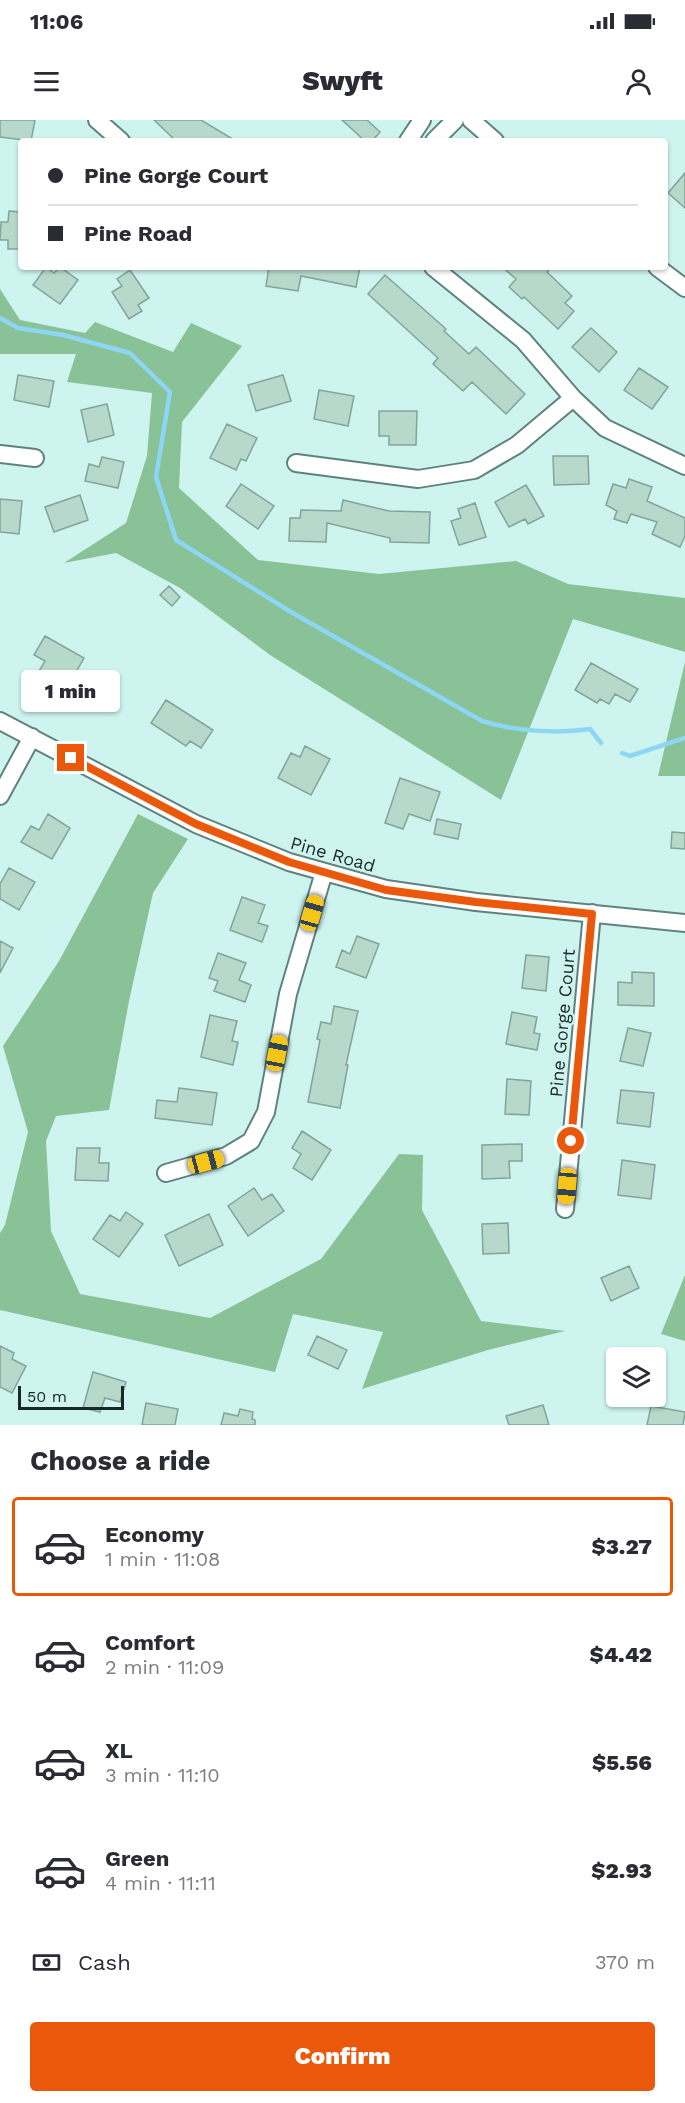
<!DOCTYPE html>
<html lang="en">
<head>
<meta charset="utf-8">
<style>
	:root { --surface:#fff; --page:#f7f7f7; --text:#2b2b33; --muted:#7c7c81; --line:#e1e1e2; --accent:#ea580c }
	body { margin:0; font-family:"Work Sans",sans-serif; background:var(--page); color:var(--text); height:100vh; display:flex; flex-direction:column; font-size:22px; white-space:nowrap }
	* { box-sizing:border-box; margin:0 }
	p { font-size:20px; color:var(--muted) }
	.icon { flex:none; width:33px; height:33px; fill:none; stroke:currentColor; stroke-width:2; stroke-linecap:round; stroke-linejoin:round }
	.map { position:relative; height:1305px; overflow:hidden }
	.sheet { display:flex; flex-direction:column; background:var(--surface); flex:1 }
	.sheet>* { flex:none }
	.hud { position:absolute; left:18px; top:18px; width:650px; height:132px; border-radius:6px; box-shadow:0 2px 4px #0004; display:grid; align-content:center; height:132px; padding:0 30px; background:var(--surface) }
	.fabs { position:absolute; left:606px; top:1227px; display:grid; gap:12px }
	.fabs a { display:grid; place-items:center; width:60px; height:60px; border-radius:6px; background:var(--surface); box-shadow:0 2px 4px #0004; font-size:30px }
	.scale { position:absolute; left:18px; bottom:15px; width:106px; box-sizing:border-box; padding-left:6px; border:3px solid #1a2927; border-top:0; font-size:16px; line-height:21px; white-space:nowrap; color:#1a2927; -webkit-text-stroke:4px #cef4f0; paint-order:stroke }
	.end { position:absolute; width:27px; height:27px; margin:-14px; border:8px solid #ea580c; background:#fff; box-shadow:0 0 0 3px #fff }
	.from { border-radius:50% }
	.bubble { position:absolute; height:42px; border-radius:6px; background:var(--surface); box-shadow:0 2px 4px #0004; font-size:20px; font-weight:800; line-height:42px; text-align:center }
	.car { position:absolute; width:18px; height:36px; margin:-18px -9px; border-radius:8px; box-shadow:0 0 4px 2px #0007; background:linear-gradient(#f5c518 24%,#345 0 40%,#f5c518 0 76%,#345 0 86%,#f5c518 0) }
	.hud b { display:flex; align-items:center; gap:21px; height:57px; font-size:22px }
	.hud b+b { border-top:2px solid var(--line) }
	.hud i { width:15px; height:15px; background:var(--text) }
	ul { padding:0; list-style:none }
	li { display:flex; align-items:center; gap:18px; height:99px; margin:0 12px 9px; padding:0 18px; border:3px solid transparent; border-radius:6px }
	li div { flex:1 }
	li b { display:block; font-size:22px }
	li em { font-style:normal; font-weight:800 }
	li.selected { border-color:var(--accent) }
	li>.icon { width:54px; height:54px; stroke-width:1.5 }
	h2 { padding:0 30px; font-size:27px; line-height:72px }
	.pay { display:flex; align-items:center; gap:15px; height:66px; padding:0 30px; font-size:22px }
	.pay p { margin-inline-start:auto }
	.button { display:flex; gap:12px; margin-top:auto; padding:12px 30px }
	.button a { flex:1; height:69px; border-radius:6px; background:var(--accent); color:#fff; font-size:24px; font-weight:800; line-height:69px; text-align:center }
	.status { display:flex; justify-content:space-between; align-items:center; height:42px; padding:0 30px; background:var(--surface); direction:ltr }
	.status svg { height:16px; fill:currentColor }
	header { display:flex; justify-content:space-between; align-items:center; height:78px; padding:0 30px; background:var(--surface); font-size:27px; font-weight:800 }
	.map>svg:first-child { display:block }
	.forest { fill:#8ac298 }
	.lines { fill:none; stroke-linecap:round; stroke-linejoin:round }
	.stream { stroke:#8dd6f4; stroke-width:4.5 }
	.building { fill:#b7d9cc; stroke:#83a498; stroke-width:1.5 }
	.minor-casing { stroke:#5f827f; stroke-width:20 }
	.minor { stroke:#fff; stroke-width:16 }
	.route { stroke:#ea580c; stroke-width:8 }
	.labels { text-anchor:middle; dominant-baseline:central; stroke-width:5; stroke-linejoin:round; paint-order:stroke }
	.street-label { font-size:18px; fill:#1a2927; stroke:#cef4f0 }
</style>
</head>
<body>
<div class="status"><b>11:06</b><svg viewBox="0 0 49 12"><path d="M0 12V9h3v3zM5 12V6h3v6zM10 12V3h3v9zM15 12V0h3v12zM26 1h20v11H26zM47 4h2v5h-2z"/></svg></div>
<header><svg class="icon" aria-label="menu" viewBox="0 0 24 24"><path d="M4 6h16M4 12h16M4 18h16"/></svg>Swyft<svg class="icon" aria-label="person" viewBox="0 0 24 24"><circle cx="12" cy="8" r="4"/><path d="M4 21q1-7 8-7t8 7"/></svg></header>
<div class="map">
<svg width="685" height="1305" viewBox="0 0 685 1305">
	<rect width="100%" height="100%" fill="#cef4f0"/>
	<path class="forest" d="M 0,169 L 20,200 L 85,213 L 95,202 L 173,232 L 191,203 L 242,226 L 182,302 L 179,368 L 258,440 L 379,454 L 516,441 L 568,464 L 685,478 L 685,532 L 573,499 L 501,680 L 270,535 L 180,468 L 116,433 L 64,443 L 126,403 L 147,336 L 152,273 L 67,262 L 76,234 L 0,234 Z
		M 685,542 L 685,656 L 658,656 Z
		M 138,694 L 188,719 L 153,773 L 129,881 L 109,990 L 56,996 L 46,1021 L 51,1111 L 80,1174 L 210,1198 L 321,1139 L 399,1034 L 423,1035 L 422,1090 L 481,1201 L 565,1211 L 488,1230 L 362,1269 L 383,1212 L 293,1194 L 275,1252 L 0,1190 L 0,1113 L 5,1105 L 28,1012 L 3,926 L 59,841 Z
		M 685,1155 L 685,1221 L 661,1214 Z"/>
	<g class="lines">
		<path class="stream" d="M 0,198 L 18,208 L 63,215 L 130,233 L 170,272 L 156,357 L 176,420 L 291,492 L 482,601 C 514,611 557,614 590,609 L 601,623
			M 622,633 L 630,636 L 685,618"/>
	</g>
	<path class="building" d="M 0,0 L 35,0 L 31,21 L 0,17 Z
		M 154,0 L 201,0 L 236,21 L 176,21 Z
		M 342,0 L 367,0 L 380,12 L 372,21 L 365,21 Z
		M 685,53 L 685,88 L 668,73 Z
		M 9,91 L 21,92 L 21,129 L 8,129 L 8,120 L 0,120 L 1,102 L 8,102 Z
		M 46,147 L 54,153 L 60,147 L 78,160 L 60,184 L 33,165 Z
		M 269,147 L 360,147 L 356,167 L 301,156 L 298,171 L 266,166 Z
		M 502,147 L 552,147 L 547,152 L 572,176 L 565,183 L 574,191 L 558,209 L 524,177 L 522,179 L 509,167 L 516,159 Z
		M 130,150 L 149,178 L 138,185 L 142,191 L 129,199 L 112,172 L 122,166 L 117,159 Z
		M 385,155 L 446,209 L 444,211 L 469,234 L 476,227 L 525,274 L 506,294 L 472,262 L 463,271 L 433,244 L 438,238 L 368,174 Z
		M 591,208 L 617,232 L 599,252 L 572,227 Z
		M 639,248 L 668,267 L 652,289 L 624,270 Z
		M 18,255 L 54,261 L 49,287 L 14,280 Z
		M 283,255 L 291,281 L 256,291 L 248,265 Z
		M 319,270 L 354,276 L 348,306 L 314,299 Z
		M 107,284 L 114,315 L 88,322 L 81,290 Z
		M 379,291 L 417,291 L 416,325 L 389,325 L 389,316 L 379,316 Z
		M 227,304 L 257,318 L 246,341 L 241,339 L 236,350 L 210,338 Z
		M 553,336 L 588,336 L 589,364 L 554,365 Z
		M 102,337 L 124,342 L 118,368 L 85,361 L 89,344 L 99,347 Z
		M 629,359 L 652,367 L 647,381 L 685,398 L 685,416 L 680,427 L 652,414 L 657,402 L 631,394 L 627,403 L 614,399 L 617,391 L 606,385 L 613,364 L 626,368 Z
		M 241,364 L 274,386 L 258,409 L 226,386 Z
		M 526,365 L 544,396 L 528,404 L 525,399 L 509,407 L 495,382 Z
		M 80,375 L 88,400 L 54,412 L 45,387 Z
		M 0,379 L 22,381 L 19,414 L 0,412 Z
		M 343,380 L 389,391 L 430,392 L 429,423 L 390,422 L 390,418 L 327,403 L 326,422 L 289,421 L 290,398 L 300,398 L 301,390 L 341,391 Z
		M 475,383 L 486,417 L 459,425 L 451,401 L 461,398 L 458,389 Z
		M 169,466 L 180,477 L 172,486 L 160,475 Z
		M 45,516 L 84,538 L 71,561 L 86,570 L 77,586 L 33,561 L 45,541 L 34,535 Z
		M 591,543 L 638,569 L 630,582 L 615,574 L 609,584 L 600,579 L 597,583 L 575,570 Z
		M 166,580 L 213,610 L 201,628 L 190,621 L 186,626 L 151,603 Z
		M 305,626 L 330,639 L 311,675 L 278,658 L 291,633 L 300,637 Z
		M 400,658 L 440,672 L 430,701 L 409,694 L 403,709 L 385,703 Z
		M 48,694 L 70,708 L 52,739 L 21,722 L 31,706 L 39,710 Z
		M 437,699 L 461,704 L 458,719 L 434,714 Z
		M 672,712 L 685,713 L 685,729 L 671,728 Z
		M 9,748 L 35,762 L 19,790 L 0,779 L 0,764 Z
		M 242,777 L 265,785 L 258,803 L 268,806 L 262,822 L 230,810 Z
		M 357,816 L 379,824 L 366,858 L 336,847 L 342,830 L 350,834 Z
		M 0,821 L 13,828 L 0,853 Z
		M 218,833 L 246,843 L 239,860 L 251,865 L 245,882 L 214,871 L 218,861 L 209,858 Z
		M 526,835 L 549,837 L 546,871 L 522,868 Z
		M 632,852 L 654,853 L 654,886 L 618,885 L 618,862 L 632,863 Z
		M 334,886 L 358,891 L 346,945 L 348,945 L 340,988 L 308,982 L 320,920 L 317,919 L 321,902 L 331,904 Z
		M 512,892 L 537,897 L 534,913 L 540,914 L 537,930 L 506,924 Z
		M 210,895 L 237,901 L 232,921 L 238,922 L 233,945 L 201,937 Z
		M 628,908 L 651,913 L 643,946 L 620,941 Z
		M 507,959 L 531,961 L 529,995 L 505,994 Z
		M 179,968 L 217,973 L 212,1005 L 155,998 L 157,980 L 177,982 Z
		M 621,970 L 654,973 L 650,1007 L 617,1003 Z
		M 302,1011 L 331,1030 L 312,1060 L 293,1048 L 301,1034 L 292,1028 Z
		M 522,1024 L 522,1041 L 509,1041 L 510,1058 L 482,1059 L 482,1025 Z
		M 77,1028 L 100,1028 L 99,1043 L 109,1043 L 108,1061 L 75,1060 Z
		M 622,1040 L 655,1045 L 651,1079 L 618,1075 Z
		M 254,1068 L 262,1080 L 272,1074 L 284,1091 L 248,1116 L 228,1086 Z
		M 126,1092 L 143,1104 L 119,1137 L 93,1119 L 110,1095 L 120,1101 Z
		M 209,1094 L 223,1125 L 179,1146 L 165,1115 Z
		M 508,1103 L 509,1133 L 483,1134 L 482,1104 Z
		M 629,1146 L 639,1168 L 611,1181 L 601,1158 Z
		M 317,1216 L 347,1230 L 338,1249 L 308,1235 Z
		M 0,1226 L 14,1233 L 12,1239 L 26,1246 L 12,1273 L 0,1267 Z
		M 93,1252 L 126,1262 L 120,1282 L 105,1278 L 100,1292 L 83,1288 Z
		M 146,1283 L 178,1289 L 175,1305 L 142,1305 Z
		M 543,1285 L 549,1305 L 509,1305 L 506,1296 Z
		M 651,1286 L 685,1292 L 683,1305 L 647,1305 Z
		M 240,1289 L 253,1292 L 252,1299 L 255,1300 L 255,1305 L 221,1305 L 224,1293 L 238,1296 Z"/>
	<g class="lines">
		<g class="minor-casing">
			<path id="minor" d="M 97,0 L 121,21
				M 471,0 L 495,21
				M 408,21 L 422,0
				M 434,21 L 455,0
				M 433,147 L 523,220 L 573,278 L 605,308 L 685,346
				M 657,147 L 685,168
				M 0,334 L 35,338
				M 296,343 L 418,359 L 474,350 L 517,325 L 573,278
				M 0,601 L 196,704 L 289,742 L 386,769 L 476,782 L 685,803
				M 0,676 L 32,617
				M 166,1053 L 226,1036 L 251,1021 L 266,992 L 288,874 L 324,752
				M 565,1089 L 592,793"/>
		</g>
		<use href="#minor" class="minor"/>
	</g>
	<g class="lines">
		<path class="route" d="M 71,638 L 196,704 L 289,742 L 386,770 L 476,782 L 592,794 L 571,1021"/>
	</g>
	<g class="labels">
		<g class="street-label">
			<text transform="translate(333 734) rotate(16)">Pine Road</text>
			<text transform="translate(562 903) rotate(-85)">Pine Gorge Court</text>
		</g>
	</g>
</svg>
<div class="fabs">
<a><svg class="icon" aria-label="layers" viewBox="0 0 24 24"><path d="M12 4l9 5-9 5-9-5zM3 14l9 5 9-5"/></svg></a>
</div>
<div class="scale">50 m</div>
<i class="end from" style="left:571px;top:1021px"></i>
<i class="end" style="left:71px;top:638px"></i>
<div class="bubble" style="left:21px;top:550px;width:99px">1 min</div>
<i class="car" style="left:312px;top:793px;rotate:16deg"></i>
<i class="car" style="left:277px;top:933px;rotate:11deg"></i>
<i class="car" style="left:206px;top:1042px;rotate:75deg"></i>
<i class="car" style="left:567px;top:1066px;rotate:185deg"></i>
<div class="hud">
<b><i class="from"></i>Pine Gorge Court</b>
<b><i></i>Pine Road</b>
</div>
</div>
<section class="sheet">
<h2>Choose a ride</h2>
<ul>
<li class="selected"><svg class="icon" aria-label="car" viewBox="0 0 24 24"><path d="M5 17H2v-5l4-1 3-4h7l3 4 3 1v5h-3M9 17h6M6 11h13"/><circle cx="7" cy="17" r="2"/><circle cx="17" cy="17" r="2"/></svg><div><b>Economy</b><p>1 min · 11:08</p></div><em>$3.27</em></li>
<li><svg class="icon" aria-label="car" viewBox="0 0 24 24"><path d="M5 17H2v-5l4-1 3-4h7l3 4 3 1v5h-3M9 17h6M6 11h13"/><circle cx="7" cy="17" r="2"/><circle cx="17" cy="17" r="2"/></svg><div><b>Comfort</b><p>2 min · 11:09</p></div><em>$4.42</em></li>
<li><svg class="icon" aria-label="car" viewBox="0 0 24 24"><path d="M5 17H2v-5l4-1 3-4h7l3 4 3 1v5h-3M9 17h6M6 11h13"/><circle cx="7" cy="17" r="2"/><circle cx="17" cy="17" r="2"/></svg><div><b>XL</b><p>3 min · 11:10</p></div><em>$5.56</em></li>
<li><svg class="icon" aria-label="car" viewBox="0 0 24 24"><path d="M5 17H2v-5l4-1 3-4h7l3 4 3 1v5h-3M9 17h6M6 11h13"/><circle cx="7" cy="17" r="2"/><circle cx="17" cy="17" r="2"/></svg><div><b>Green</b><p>4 min · 11:11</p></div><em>$2.93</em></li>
</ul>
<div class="pay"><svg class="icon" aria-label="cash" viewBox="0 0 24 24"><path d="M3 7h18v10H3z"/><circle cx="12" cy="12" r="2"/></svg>Cash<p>370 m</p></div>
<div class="button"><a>Confirm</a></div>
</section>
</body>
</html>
